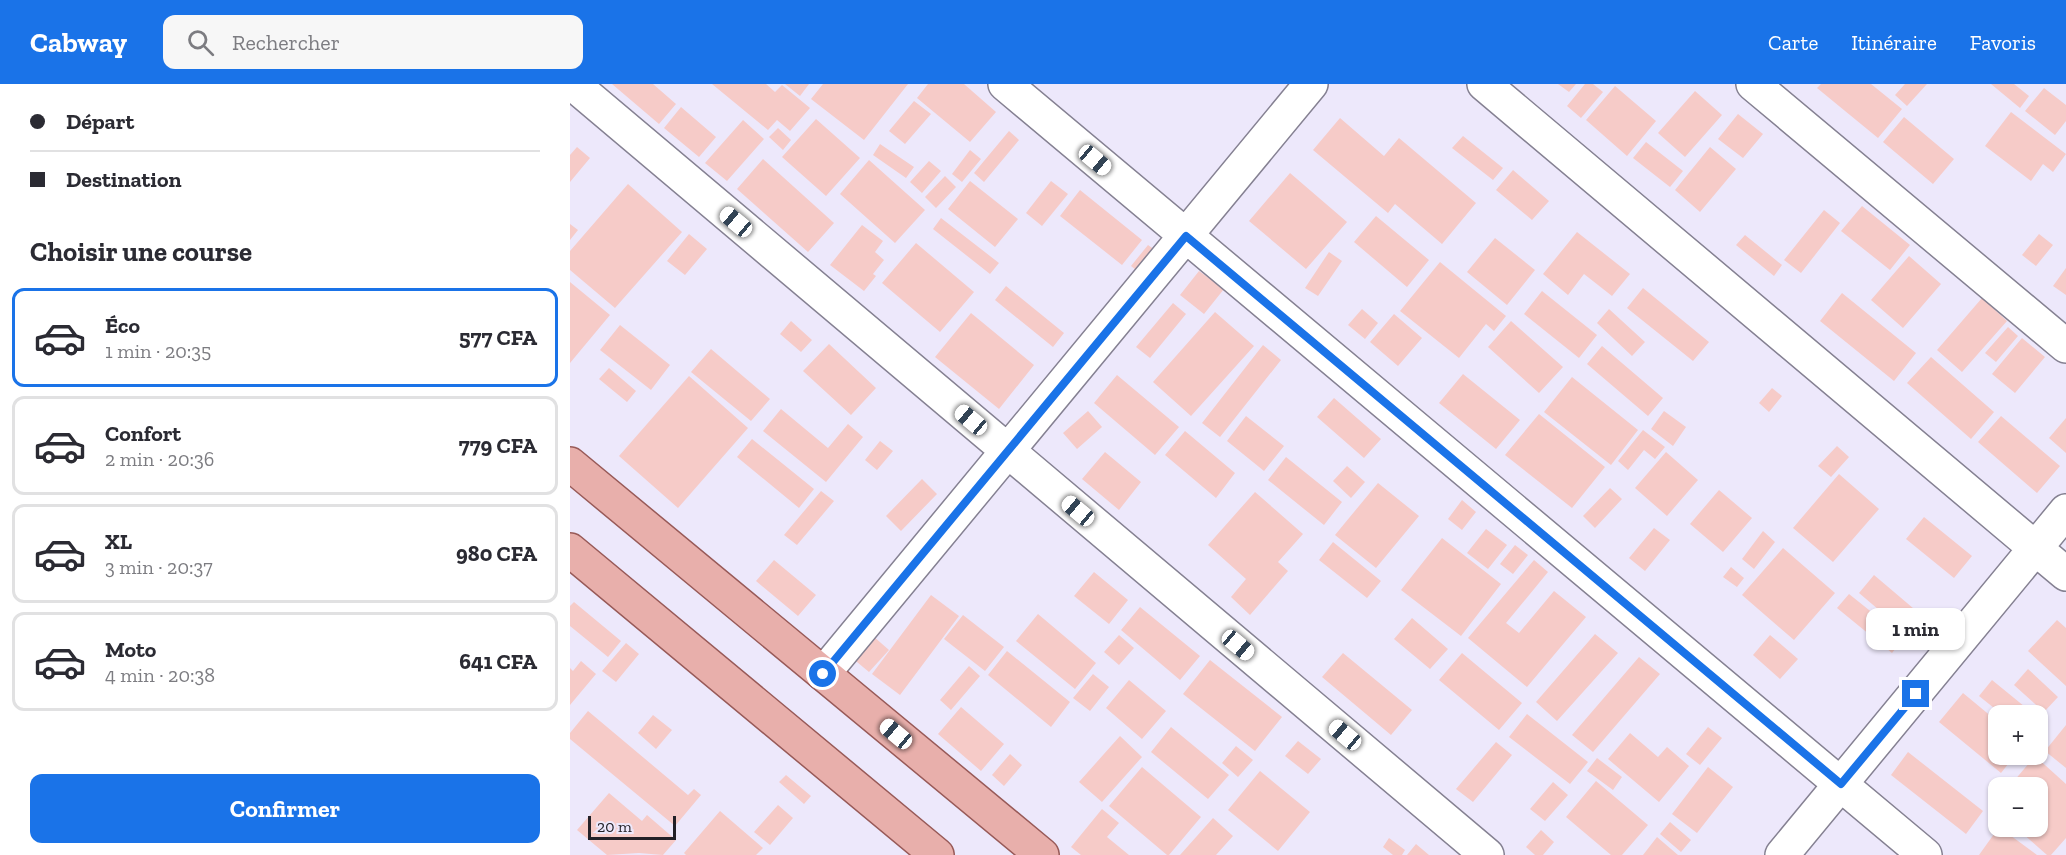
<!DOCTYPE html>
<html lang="fr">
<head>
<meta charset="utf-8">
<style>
	:root { --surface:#fff; --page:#f7f7f7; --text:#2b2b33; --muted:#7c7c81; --line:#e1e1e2; --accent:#1a73e8 }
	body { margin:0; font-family:"Zilla Slab",serif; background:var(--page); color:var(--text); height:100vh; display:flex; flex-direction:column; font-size:22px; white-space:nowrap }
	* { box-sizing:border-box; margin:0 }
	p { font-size:20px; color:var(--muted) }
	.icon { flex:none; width:33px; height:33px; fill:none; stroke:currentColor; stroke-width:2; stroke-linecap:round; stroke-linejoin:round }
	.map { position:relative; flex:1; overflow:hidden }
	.details { display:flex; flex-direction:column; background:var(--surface); width:570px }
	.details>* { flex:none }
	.guide { display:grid; align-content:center; height:132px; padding:0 30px; background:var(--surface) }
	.fabs { position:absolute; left:1418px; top:621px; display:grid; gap:12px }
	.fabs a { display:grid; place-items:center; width:60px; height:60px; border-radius:12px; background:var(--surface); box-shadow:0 2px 4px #0004; font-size:30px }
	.scale { position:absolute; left:18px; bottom:15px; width:88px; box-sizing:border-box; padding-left:6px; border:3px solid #222027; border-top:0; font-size:16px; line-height:21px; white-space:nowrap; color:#222027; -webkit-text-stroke:4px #ede8fb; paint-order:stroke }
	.end { position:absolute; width:27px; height:27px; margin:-14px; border:8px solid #1a73e8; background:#fff; box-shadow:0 0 0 3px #fff }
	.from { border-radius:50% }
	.bubble { position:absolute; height:42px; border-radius:12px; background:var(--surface); box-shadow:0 2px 4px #0004; font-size:20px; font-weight:800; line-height:42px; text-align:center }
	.car { position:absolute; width:18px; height:36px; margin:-18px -9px; border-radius:8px; box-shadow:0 0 4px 2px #0007; background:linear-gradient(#fff 24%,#345 0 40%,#fff 0 76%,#345 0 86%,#fff 0) }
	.guide b { display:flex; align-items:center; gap:21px; height:57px; font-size:22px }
	.guide b+b { border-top:2px solid var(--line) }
	.guide i { width:15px; height:15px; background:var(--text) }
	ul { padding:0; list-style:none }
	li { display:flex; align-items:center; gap:18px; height:99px; margin:0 12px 9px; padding:0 18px; border:3px solid var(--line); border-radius:12px }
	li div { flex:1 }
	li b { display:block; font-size:22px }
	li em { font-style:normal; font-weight:800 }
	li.current { border-color:var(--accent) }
	li>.icon { width:54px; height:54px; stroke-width:1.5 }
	h2 { padding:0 30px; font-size:27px; line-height:72px }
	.primary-button { display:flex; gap:12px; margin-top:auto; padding:12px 30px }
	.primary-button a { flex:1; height:69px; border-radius:12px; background:var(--accent); color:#fff; font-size:24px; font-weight:800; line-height:69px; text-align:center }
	header { display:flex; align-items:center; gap:36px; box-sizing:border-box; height:84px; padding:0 30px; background:var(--accent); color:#fff }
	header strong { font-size:28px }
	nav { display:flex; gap:33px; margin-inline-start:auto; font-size:21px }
	.search { width:420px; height:54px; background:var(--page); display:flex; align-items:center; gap:15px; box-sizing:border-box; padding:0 21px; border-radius:12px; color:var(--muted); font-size:22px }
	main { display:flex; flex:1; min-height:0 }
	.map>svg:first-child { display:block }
	.building { fill:#f6cbc8 }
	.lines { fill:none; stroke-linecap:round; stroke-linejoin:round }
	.minor-casing { stroke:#858192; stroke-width:36 }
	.major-casing { stroke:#985a58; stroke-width:36 }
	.minor { stroke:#fff; stroke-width:33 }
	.major { stroke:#e8afab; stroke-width:33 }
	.route { stroke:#1a73e8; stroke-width:8 }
</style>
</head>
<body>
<header>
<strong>Cabway</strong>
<div class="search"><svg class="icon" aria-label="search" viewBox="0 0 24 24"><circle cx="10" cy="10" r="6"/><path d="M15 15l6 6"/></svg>Rechercher</div>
<nav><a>Carte</a><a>Itinéraire</a><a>Favoris</a></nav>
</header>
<main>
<section class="details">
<div class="guide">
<b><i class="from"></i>Départ</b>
<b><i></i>Destination</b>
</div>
<h2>Choisir une course</h2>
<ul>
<li class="current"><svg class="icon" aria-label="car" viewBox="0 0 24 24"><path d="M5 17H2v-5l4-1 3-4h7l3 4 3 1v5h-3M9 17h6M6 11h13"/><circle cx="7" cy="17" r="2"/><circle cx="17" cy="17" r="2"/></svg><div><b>Éco</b><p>1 min · 20:35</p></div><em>577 CFA</em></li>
<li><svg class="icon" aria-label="car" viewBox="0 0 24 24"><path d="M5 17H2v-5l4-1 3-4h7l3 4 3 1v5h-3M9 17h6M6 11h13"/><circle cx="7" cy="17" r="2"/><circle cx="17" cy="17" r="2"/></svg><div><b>Confort</b><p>2 min · 20:36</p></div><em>779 CFA</em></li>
<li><svg class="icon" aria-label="car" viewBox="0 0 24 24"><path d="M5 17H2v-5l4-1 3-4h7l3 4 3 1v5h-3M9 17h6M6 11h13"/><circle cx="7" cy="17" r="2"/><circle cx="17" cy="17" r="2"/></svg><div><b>XL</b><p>3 min · 20:37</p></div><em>980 CFA</em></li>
<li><svg class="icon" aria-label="car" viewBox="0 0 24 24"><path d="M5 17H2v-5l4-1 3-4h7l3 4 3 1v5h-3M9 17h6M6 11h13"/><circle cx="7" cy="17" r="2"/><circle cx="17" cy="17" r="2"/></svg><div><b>Moto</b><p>4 min · 20:38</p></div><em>641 CFA</em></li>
</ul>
<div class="primary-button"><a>Confirmer</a></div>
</section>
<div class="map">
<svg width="1496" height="771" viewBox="0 0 1496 771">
	<rect width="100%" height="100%" fill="#ede8fb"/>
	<path class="building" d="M 42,0 L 83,0 L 106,20 L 89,40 Z
		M 142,0 L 196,0 L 205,8 L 212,1 L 240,24 L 220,47 L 207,36 L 198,46 Z
		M 215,0 L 239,0 L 230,12 Z
		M 253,0 L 338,0 L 294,56 L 241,15 Z
		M 358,0 L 394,0 L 426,28 L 400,58 L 347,14 Z
		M 988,0 L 1006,0 L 999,8 Z
		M 1015,0 L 1023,0 L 1033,8 L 1011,34 L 997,22 Z
		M 1251,0 L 1301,0 L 1332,25 L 1308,54 L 1247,4 Z
		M 1335,0 L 1357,0 L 1337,22 L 1325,11 Z
		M 1421,0 L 1444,0 L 1459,12 L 1450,24 Z
		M 1045,2 L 1086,37 L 1057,72 L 1016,36 Z
		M 1474,4 L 1496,21 L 1496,37 L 1485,51 L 1455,27 Z
		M 1125,7 L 1152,31 L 1115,73 L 1088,49 Z
		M 344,17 L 361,30 L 335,60 L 319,47 Z
		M 111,23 L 146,53 L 129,73 L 94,44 Z
		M 1441,28 L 1496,70 L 1483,88 L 1473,80 L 1461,97 L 1415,62 Z
		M 1168,30 L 1193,50 L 1173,74 L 1148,55 Z
		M 1334,33 L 1384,75 L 1363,100 L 1313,58 Z
		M 770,34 L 814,72 L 829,54 L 906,119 L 872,160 L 825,120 L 818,129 L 743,66 Z
		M 246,35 L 290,74 L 256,112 L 212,73 Z
		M 173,36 L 194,55 L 157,97 L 135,79 Z
		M 208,44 L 221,56 L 213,66 L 199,53 Z
		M 439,47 L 449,56 L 414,98 L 404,89 Z
		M 893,52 L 933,84 L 923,96 L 882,64 Z
		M 1076,58 L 1113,87 L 1100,103 L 1063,74 Z
		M 310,60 L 344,83 L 336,94 L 303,71 Z
		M 7,63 L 20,74 L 0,98 L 0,71 Z
		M 1140,63 L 1166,85 L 1130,128 L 1105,106 Z
		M 400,66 L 411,75 L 392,98 L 382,90 Z
		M 193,75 L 264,139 L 238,168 L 167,105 Z
		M 299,76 L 355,126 L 325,159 L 270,110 Z
		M 359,77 L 371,87 L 352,109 L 340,98 Z
		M 943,86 L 979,117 L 962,136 L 926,106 Z
		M 720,89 L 777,138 L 736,185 L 679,137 Z
		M 375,92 L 386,103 L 366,124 L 355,113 Z
		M 400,97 L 448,135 L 425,163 L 378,125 Z
		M 481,97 L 498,110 L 472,142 L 456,129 Z
		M 58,100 L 112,148 L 45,224 L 0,186 L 0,167 Z
		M 510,106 L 572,156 L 552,181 L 490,132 Z
		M 1292,122 L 1340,161 L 1320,186 L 1271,147 Z
		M 1254,126 L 1270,139 L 1231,189 L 1214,176 Z
		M 806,132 L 859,176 L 837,203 L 784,158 Z
		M 371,134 L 429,179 L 420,190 L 363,145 Z
		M 0,140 L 8,146 L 0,156 Z
		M 292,141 L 313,157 L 305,168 L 314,176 L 303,190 L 306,192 L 294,207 L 260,181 Z
		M 1007,148 L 1060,190 L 1042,212 L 1014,190 L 998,211 L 973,190 Z
		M 119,150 L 137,165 L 115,191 L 97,177 Z
		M 1469,150 L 1483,161 L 1466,182 L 1452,171 Z
		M 1175,151 L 1212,181 L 1204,192 L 1166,161 Z
		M 925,154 L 965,186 L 937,221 L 897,188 Z
		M 346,159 L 404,208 L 370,248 L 312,199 Z
		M 578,161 L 592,171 L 575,193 L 561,182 Z
		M 759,168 L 772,177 L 748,212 L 735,204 Z
		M 1339,172 L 1371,200 L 1333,244 L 1301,216 Z
		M 870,178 L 936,232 L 924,247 L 916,240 L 889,274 L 830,227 Z
		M 1496,184 L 1496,211 L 1483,202 Z
		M 629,187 L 654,205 L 634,230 L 610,211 Z
		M 0,198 L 40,231 L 0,279 Z
		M 436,202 L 494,249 L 483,263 L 425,216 Z
		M 1073,204 L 1139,258 L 1123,277 L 1057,224 Z
		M 972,207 L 1027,251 L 1009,274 L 954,230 Z
		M 1272,209 L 1346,269 L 1324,297 L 1250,237 Z
		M 1412,214 L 1437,237 L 1392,288 L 1367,266 Z
		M 603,219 L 616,230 L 580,274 L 566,263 Z
		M 792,225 L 808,239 L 795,255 L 778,241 Z
		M 1039,225 L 1075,258 L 1062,272 L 1027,239 Z
		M 645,228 L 684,262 L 621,332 L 583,298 Z
		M 401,229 L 464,281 L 429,325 L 365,273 Z
		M 824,230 L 852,254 L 828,282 L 800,258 Z
		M 221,237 L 242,256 L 231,268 L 210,250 Z
		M 941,237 L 993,283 L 969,309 L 918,263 Z
		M 50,241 L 100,281 L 81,306 L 30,266 Z
		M 1438,243 L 1448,252 L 1426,278 L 1415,269 Z
		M 1452,254 L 1475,273 L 1445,309 L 1422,290 Z
		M 259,260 L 306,304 L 281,331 L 233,287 Z
		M 693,261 L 711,276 L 650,353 L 632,339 Z
		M 1032,262 L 1093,314 L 1078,332 L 1017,280 Z
		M 141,265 L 200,315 L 181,337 L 121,288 Z
		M 1361,273 L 1424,328 L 1401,355 L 1337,299 Z
		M 39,284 L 66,307 L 57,318 L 29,295 Z
		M 893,290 L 950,336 L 926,365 L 869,319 Z
		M 547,291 L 609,343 L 585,371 L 524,319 Z
		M 119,292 L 178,344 L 108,424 L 49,372 Z
		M 1002,293 L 1068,346 L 1041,381 L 974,328 Z
		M 1202,304 L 1212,312 L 1199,328 L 1189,319 Z
		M 764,314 L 811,355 L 794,374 L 747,333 Z
		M 211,325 L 258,364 L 278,340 L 293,353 L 256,398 L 193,347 Z
		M 518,327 L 532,343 L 507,365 L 493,349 Z
		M 1094,327 L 1116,343 L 1103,362 L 1081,345 Z
		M 969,330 L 1035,383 L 1002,424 L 935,371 Z
		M 676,332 L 714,362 L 694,387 L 657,357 Z
		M 1431,332 L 1490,382 L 1467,409 L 1408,358 Z
		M 1496,334 L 1496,369 L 1479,354 Z
		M 1073,346 L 1095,363 L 1085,375 L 1074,366 L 1058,386 L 1048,377 Z
		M 615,347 L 665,389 L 646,414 L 595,371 Z
		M 182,355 L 244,405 L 229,424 L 167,373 Z
		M 310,357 L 323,367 L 307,386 L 295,376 Z
		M 1267,362 L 1279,373 L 1261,393 L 1248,382 Z
		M 535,368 L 571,398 L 549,426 L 512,395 Z
		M 1096,368 L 1128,396 L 1097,432 L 1065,404 Z
		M 716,373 L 772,418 L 754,441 L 698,396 Z
		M 777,382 L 795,398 L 781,414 L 763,397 Z
		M 1269,390 L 1309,425 L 1263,478 L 1223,444 Z
		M 352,395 L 367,410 L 331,447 L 316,432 Z
		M 808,399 L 849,432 L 806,484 L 765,451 Z
		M 1040,404 L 1052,415 L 1025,444 L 1013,432 Z
		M 1149,406 L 1182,434 L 1153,468 L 1120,440 Z
		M 251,407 L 264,417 L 227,461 L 214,451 Z
		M 685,408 L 733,450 L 708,478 L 718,487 L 680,531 L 661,513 L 676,495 L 638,461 Z
		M 892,416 L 906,428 L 892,446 L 878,435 Z
		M 1354,433 L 1402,472 L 1384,494 L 1336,455 Z
		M 1084,444 L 1100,456 L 1075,487 L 1059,474 Z
		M 916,445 L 937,461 L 918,485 L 897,469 Z
		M 1193,447 L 1205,458 L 1184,485 L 1172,475 Z
		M 872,454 L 931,500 L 891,552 L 831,506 Z
		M 763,458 L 811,497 L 797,514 L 749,476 Z
		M 945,461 L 958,471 L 943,490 L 930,480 Z
		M 1213,464 L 1265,509 L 1224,556 L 1172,511 Z
		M 204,476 L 246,511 L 228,532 L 186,497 Z
		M 964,476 L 978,488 L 936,539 L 949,549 L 984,507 L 1016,533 L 957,603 L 898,554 Z
		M 1161,483 L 1174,494 L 1167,503 L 1153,493 Z
		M 524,488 L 558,516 L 539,540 L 504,512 Z
		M 1304,491 L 1350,530 L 1335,548 L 1289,509 Z
		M 1279,510 L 1334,554 L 1322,569 L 1267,524 Z
		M 361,511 L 389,532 L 330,611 L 302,590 Z
		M 4,518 L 51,557 L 38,573 L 0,542 L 0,522 Z
		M 570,523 L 630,572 L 610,596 L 551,546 Z
		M 468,530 L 526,579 L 505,605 L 446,557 Z
		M 393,531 L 434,563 L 415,587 L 374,555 Z
		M 842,534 L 878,565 L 860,585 L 824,555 Z
		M 1487,536 L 1496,544 L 1496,602 L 1458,567 Z
		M 295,545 L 319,566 L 299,588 L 275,568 Z
		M 1025,550 L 1048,569 L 987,637 L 966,618 Z
		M 549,551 L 564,564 L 549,581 L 534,568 Z
		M 1200,551 L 1228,575 L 1210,595 L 1183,571 Z
		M 56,559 L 69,570 L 46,598 L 32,587 Z
		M 437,567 L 500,618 L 481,643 L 418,591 Z
		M 773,569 L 842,626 L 821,651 L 752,593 Z
		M 892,569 L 952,619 L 929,646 L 869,596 Z
		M 1069,573 L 1090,590 L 1023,668 L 1002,651 Z
		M 640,576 L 712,633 L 685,667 L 613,610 Z
		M 11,577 L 26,590 L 0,621 L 0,584 L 3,587 Z
		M 399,582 L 410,592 L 381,626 L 370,616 Z
		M 1458,585 L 1488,613 L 1474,628 L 1444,601 Z
		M 523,590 L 539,603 L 520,627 L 503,614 Z
		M 559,596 L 596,627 L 572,655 L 536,624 Z
		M 1422,596 L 1466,632 L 1445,632 L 1442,629 L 1440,632 L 1434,632 L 1409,612 Z
		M 1393,609 L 1428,638 L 1428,670 L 1446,670 L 1431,689 L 1369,638 Z
		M 391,623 L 434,660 L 411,687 L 368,650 Z
		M 18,627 L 118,711 L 124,705 L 131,711 L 105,742 L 0,655 L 0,649 Z
		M 957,630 L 1018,678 L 1000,700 L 939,653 Z
		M 83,631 L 102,646 L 86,665 L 68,649 Z
		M 1496,641 L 1496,684 L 1475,667 Z
		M 601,643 L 659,691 L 638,715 L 581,668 Z
		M 1138,643 L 1152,654 L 1130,681 L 1116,670 Z
		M 1060,649 L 1088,673 L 1097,663 L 1119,682 L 1089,718 L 1038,675 Z
		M 550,652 L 572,673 L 532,718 L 509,698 Z
		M 728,657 L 751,675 L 738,690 L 715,672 Z
		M 926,658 L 942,671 L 903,718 L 886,705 Z
		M 666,662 L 683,676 L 668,693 L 652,679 Z
		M 1338,668 L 1413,727 L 1396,750 L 1321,691 Z
		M 440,670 L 452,681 L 434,702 L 422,691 Z
		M 1465,672 L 1496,700 L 1496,754 L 1481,771 L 1477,771 L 1444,742 L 1467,742 L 1467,704 L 1438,704 Z
		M 1027,674 L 1052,693 L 1043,706 L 1017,687 Z
		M 572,683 L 631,733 L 599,771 L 597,771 L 539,722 Z
		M 1138,683 L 1163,703 L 1127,749 L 1102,730 Z
		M 690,687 L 740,728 L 708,767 L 658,726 Z
		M 216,691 L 241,712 L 234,720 L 209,698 Z
		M 1026,697 L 1078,741 L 1052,771 L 1041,771 L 996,733 Z
		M 983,698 L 998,711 L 975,737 L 960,725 Z
		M 39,709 L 72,737 L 77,731 L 106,756 L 93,771 L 69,769 L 37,771 L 7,746 Z
		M 208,721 L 223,734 L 200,761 L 184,748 Z
		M 532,725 L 549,739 L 537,753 L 559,771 L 511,771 L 501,763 Z
		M 150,727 L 193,764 L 186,771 L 116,771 L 114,769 Z
		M 643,734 L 663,752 L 646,771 L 610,771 Z
		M 1100,738 L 1121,756 L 1111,768 L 1090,750 Z
		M 1429,743 L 1467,771 L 1409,771 Z
		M 971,746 L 984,758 L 973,771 L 965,771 L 956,763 Z
		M 1087,753 L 1108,771 L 1073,771 Z
		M 819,754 L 835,766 L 832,771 L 823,771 L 813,763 Z
		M 846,760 L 859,771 L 837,771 Z"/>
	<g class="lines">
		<g class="minor-casing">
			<path id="minor" d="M 3,0 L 917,771
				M 435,0 L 1355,771
				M 914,0 L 1496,490
				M 1183,0 L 1496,262
				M 253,590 L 741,0
				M 1212,771 L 1496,427"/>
		</g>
		<g class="major-casing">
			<path id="major" d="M 0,380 L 472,771
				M 0,466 L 367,771"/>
		</g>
		<use href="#minor" class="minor"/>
		<use href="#major" class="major"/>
	</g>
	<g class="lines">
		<path class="route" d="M 253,590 L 616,152 L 1271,700 L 1346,610"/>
	</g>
</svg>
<div class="fabs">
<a>+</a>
<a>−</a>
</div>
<div class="scale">20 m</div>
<i class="end from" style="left:253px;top:590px"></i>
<i class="end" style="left:1346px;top:610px"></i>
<div class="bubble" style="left:1296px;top:524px;width:99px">1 min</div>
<i class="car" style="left:525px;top:76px;rotate:130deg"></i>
<i class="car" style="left:166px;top:138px;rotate:310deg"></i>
<i class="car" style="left:401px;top:336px;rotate:310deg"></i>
<i class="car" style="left:508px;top:427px;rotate:310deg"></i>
<i class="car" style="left:668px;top:561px;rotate:130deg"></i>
<i class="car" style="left:326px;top:650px;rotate:310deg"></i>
<i class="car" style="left:775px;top:651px;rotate:310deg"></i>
</div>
</main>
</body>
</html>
